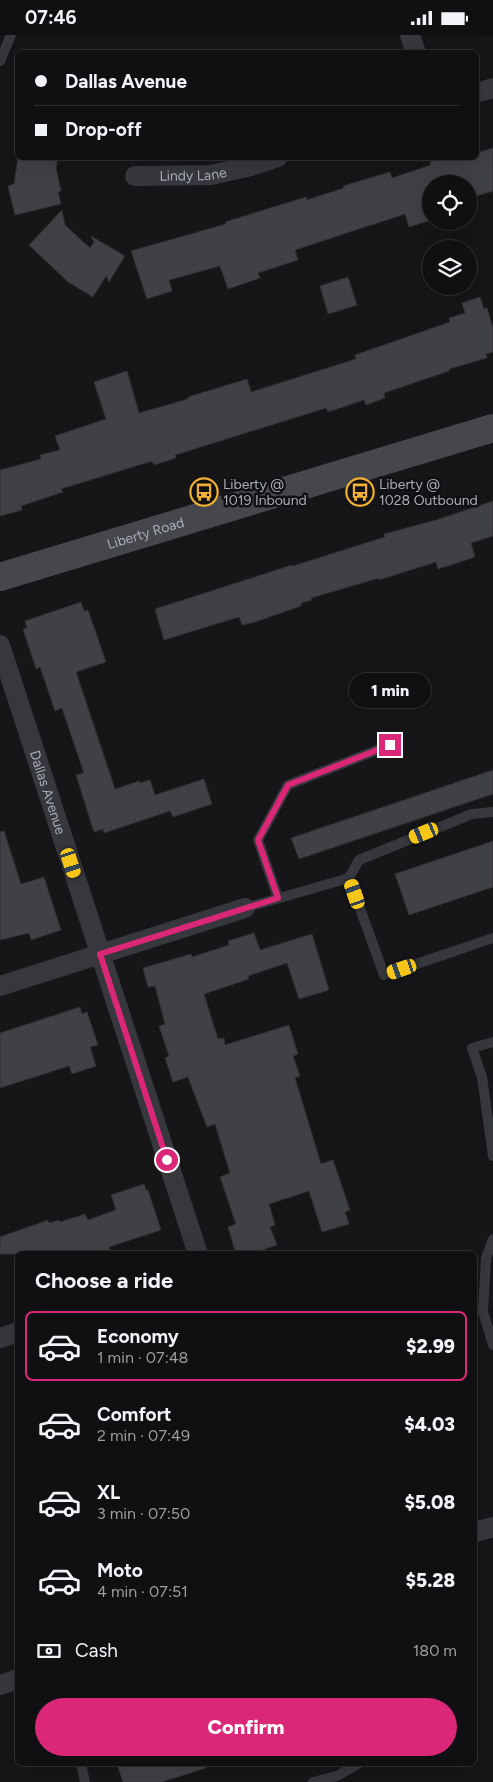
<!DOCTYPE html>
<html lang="en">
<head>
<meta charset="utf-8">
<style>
	:root { --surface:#101012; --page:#19191b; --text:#f1f3f6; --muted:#9c9d9f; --line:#303032; --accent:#db2777 }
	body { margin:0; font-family:Figtree,sans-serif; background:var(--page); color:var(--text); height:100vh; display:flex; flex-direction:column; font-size:19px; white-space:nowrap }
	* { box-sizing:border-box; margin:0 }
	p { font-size:16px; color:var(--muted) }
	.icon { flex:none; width:28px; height:28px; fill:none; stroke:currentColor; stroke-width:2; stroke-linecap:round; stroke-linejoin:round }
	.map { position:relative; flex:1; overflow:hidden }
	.side { position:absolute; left:15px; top:1216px; width:462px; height:515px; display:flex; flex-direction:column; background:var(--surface); border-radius:8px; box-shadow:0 5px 20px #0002,0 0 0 1px var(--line) }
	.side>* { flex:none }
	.hud { position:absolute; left:15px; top:15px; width:464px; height:110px; border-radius:8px; box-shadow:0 5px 20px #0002,0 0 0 1px var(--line); display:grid; align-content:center; height:110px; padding:0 20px; background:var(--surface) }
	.fabs { position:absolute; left:422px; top:140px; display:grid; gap:10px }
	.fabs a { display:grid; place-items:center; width:55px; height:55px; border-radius:50%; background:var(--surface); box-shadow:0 5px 20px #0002,0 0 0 1px var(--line); font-size:25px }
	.end { position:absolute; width:22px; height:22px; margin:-11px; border:6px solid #db2777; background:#fff; box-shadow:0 0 0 2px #fff }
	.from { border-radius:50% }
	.bubble { position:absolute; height:35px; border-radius:18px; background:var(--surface); box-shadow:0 5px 20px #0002,0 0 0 1px var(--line); font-size:16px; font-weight:800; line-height:35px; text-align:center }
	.car { position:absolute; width:15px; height:30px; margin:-15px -8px; border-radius:6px; box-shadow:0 0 4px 1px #0007; background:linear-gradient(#f5c518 24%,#345 0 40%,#f5c518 0 76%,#345 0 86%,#f5c518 0) }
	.hud b { display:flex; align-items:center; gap:18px; height:48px; font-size:19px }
	.hud b+b { border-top:1px solid var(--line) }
	.hud i { width:12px; height:12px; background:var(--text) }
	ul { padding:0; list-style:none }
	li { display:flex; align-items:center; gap:15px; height:70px; margin:0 10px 8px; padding:0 10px; border:2px solid transparent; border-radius:8px }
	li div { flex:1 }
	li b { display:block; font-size:19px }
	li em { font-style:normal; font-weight:800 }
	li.on { border-color:var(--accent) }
	li>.icon { width:45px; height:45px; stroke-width:1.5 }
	h2 { padding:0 20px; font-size:22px; line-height:60px }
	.pay { display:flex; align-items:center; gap:12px; height:55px; padding:0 20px; font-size:19px }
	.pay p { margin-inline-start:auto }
	.cta { display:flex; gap:10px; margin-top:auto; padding:10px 20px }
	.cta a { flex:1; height:58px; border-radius:30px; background:var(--accent); color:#fff; font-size:20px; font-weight:800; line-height:58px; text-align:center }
	.status { display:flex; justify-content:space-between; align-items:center; height:35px; padding:0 25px; background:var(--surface); direction:ltr }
	.status svg { height:14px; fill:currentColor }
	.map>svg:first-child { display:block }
	.building { fill:#404145; stroke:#303034 }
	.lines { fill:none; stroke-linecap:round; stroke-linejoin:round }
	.lane { stroke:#37383d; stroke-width:10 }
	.street { stroke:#37383d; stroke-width:20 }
	.secondary { stroke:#45474d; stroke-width:28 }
	.route { stroke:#db2777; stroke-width:6 }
	.labels { text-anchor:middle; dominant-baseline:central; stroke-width:5; stroke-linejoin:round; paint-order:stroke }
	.street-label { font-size:14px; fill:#a8adb8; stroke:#111113 }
	.poi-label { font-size:14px; fill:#a8adb8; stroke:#111113; text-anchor:start }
</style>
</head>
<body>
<div class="status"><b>07:46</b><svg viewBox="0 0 49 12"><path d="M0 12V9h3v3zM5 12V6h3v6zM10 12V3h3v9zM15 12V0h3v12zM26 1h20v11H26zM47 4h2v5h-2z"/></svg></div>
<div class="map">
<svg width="493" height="1747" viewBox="0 0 493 1747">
	<rect width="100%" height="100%" fill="#161618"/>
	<path class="building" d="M 493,113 L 493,156 L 469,163 L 469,149 L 431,149 L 431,185 L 409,192 L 405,179 L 295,215 L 298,225 L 258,238 L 260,243 L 228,254 L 220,231 L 169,245 L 172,256 L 147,264 L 131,216 L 226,189 L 225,187 L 306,162 L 307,165 L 344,153 L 343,151 L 390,137 L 392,143 L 431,130 L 430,127 L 445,122 L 476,122 L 476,118 Z
		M 18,122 L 58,122 L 56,133 L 61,156 L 58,157 L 61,169 L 15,180 L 8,151 L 14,149 Z
		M 62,175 L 65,190 L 90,213 L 94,207 L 91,201 L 125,221 L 109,247 L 106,241 L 93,262 L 68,247 L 29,210 Z
		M 348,242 L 357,270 L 328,279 L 320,251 Z
		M 480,262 L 484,274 L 487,273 L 493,293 L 493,317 L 486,319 L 487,323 L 449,334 L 449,336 L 384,358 L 385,363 L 366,370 L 364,365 L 328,377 L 326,373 L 175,420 L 176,423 L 154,430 L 152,426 L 61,454 L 63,457 L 21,471 L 22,475 L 0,481 L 0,435 L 41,424 L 40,420 L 60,415 L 55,401 L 106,384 L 94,347 L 127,336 L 139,378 L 188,364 L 188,362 L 247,344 L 251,357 L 356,324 L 355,320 L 450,287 L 449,283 L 465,278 L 462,268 Z
		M 493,466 L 493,501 L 471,508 L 475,522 L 438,534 L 436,527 L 379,545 L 379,543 L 311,563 L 312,565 L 301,568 L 301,571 L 255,587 L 242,590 L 239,582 L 164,605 L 155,574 L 292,530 L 293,531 L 385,502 L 384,499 L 436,485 Z
		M 81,567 L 84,576 L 88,575 L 106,627 L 76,637 L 115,754 L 139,746 L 140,748 L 150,745 L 155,760 L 204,744 L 212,769 L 173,782 L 170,776 L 104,798 L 103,794 L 94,797 L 76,740 L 84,738 L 62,673 L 55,676 L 40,632 L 36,634 L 23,594 L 27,593 L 25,586 Z
		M 493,735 L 493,759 L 299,824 L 291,803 Z
		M 4,796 L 21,849 L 44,842 L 61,895 L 31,905 L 29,898 L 0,905 L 0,797 Z
		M 493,806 L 493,852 L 409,880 L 395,839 Z
		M 254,898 L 260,915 L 312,899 L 329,955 L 299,964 L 287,928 L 248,941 L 249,944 L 204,959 L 218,1004 L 224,1003 L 225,1010 L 289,990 L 298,1019 L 293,1021 L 300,1041 L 295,1043 L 321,1129 L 333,1125 L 350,1175 L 345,1177 L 349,1189 L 322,1197 L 309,1156 L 269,1169 L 275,1190 L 270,1192 L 277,1210 L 251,1219 L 236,1219 L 228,1192 L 236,1189 L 220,1142 L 230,1138 L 215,1089 L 207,1092 L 188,1042 L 173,1047 L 165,1023 L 169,1021 L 159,991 L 165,989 L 155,951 L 148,952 L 143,933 L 191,919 L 192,922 L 229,910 L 228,906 Z
		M 80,972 L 82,979 L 87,977 L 98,1010 L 90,1012 L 96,1031 L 72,1039 L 69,1031 L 0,1053 L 0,998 Z
		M 144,1149 L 146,1155 L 148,1155 L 161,1195 L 109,1212 L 112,1219 L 0,1219 L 0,1202 L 48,1185 L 49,1188 L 59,1185 L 60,1187 L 85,1179 L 88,1185 L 116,1175 L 111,1160 Z
		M 117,1729 L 205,1729 L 206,1733 L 162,1747 L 123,1747 Z"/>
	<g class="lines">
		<path class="lane" d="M 0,26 L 11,0
			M 349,843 L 384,940 L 493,903
			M 278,863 L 258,805 L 288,750 L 390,710
			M 245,873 L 349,843 L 359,825 L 472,779 L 493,777
			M 493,1007 L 472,1013 L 482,1042 L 493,1121
			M 493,1204 L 486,1223 L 483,1277 L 493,1310
			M 81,1729 L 85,1747
			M 313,1747 L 337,1741 L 358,1729"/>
		<g class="street">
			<path d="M 410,0 L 416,18"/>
			<path d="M 476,58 L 493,53"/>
			<path id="s1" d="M 135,141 L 211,140 L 251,131 L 278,122"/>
			<path id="s2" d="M 0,610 L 198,1219"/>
			<path d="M 0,951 L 245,873"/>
			<path d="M 0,1303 L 18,1297"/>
			<path d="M 475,1497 L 493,1492"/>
			<path d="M 0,1650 L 18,1644"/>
		</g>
		<path class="secondary" id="s3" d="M 0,542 L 493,393"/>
	</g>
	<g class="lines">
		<path class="route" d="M 167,1125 L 100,919 L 278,863 L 258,805 L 288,750 L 390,710"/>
	</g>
	<defs>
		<g id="bus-ring" transform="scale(1.4375)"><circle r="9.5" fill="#111113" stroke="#f2b134" stroke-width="1.5"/><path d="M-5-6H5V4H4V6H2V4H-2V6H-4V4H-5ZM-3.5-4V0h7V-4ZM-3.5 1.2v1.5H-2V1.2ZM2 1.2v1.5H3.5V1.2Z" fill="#f2b134"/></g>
	</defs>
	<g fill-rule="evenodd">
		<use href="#bus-ring" x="204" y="457"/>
		<use href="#bus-ring" x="360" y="457"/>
	</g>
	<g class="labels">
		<g class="street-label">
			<text stroke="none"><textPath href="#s1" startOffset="58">Lindy Lane</textPath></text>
			<text stroke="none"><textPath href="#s3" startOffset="152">Liberty Road</textPath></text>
			<text stroke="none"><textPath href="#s2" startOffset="155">Dallas Avenue</textPath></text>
		</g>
		<g class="poi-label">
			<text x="223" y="449">Liberty @<tspan x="223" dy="16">1019 Inbound</tspan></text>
			<text x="379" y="449">Liberty @<tspan x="379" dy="16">1028 Outbound</tspan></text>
		</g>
	</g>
</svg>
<div class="fabs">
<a><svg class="icon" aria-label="locate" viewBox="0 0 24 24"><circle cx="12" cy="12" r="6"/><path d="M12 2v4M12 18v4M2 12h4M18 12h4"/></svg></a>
<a><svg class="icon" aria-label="layers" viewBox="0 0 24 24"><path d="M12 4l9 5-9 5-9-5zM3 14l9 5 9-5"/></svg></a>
</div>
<i class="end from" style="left:167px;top:1125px"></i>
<i class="end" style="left:390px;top:710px"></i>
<div class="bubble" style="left:349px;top:638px;width:82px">1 min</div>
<i class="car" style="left:424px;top:798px;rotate:248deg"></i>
<i class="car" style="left:71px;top:828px;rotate:162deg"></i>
<i class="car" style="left:355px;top:859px;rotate:341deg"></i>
<i class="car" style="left:402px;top:934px;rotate:251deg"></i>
<div class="hud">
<b><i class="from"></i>Dallas Avenue</b>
<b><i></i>Drop-off</b>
</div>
<section class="side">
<h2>Choose a ride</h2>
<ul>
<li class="on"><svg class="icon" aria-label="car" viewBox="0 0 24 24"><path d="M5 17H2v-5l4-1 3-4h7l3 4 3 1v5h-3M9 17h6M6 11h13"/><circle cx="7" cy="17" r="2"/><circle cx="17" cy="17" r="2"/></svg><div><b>Economy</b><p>1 min · 07:48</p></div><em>$2.99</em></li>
<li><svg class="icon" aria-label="car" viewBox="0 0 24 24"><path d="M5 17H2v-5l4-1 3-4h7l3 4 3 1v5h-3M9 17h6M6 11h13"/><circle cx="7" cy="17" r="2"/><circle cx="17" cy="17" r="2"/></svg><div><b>Comfort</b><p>2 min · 07:49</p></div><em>$4.03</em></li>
<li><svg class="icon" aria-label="car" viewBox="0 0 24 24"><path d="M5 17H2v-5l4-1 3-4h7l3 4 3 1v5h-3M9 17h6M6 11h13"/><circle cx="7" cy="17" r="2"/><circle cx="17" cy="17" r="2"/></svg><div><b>XL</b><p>3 min · 07:50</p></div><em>$5.08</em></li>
<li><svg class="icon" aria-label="car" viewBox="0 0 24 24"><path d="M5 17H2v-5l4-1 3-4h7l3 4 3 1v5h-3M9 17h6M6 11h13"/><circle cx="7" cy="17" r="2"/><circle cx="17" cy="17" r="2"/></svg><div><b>Moto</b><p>4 min · 07:51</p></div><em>$5.28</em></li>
</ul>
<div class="pay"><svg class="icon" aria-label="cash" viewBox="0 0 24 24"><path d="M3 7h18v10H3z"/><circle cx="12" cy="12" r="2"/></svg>Cash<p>180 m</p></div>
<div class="cta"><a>Confirm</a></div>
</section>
</div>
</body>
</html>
